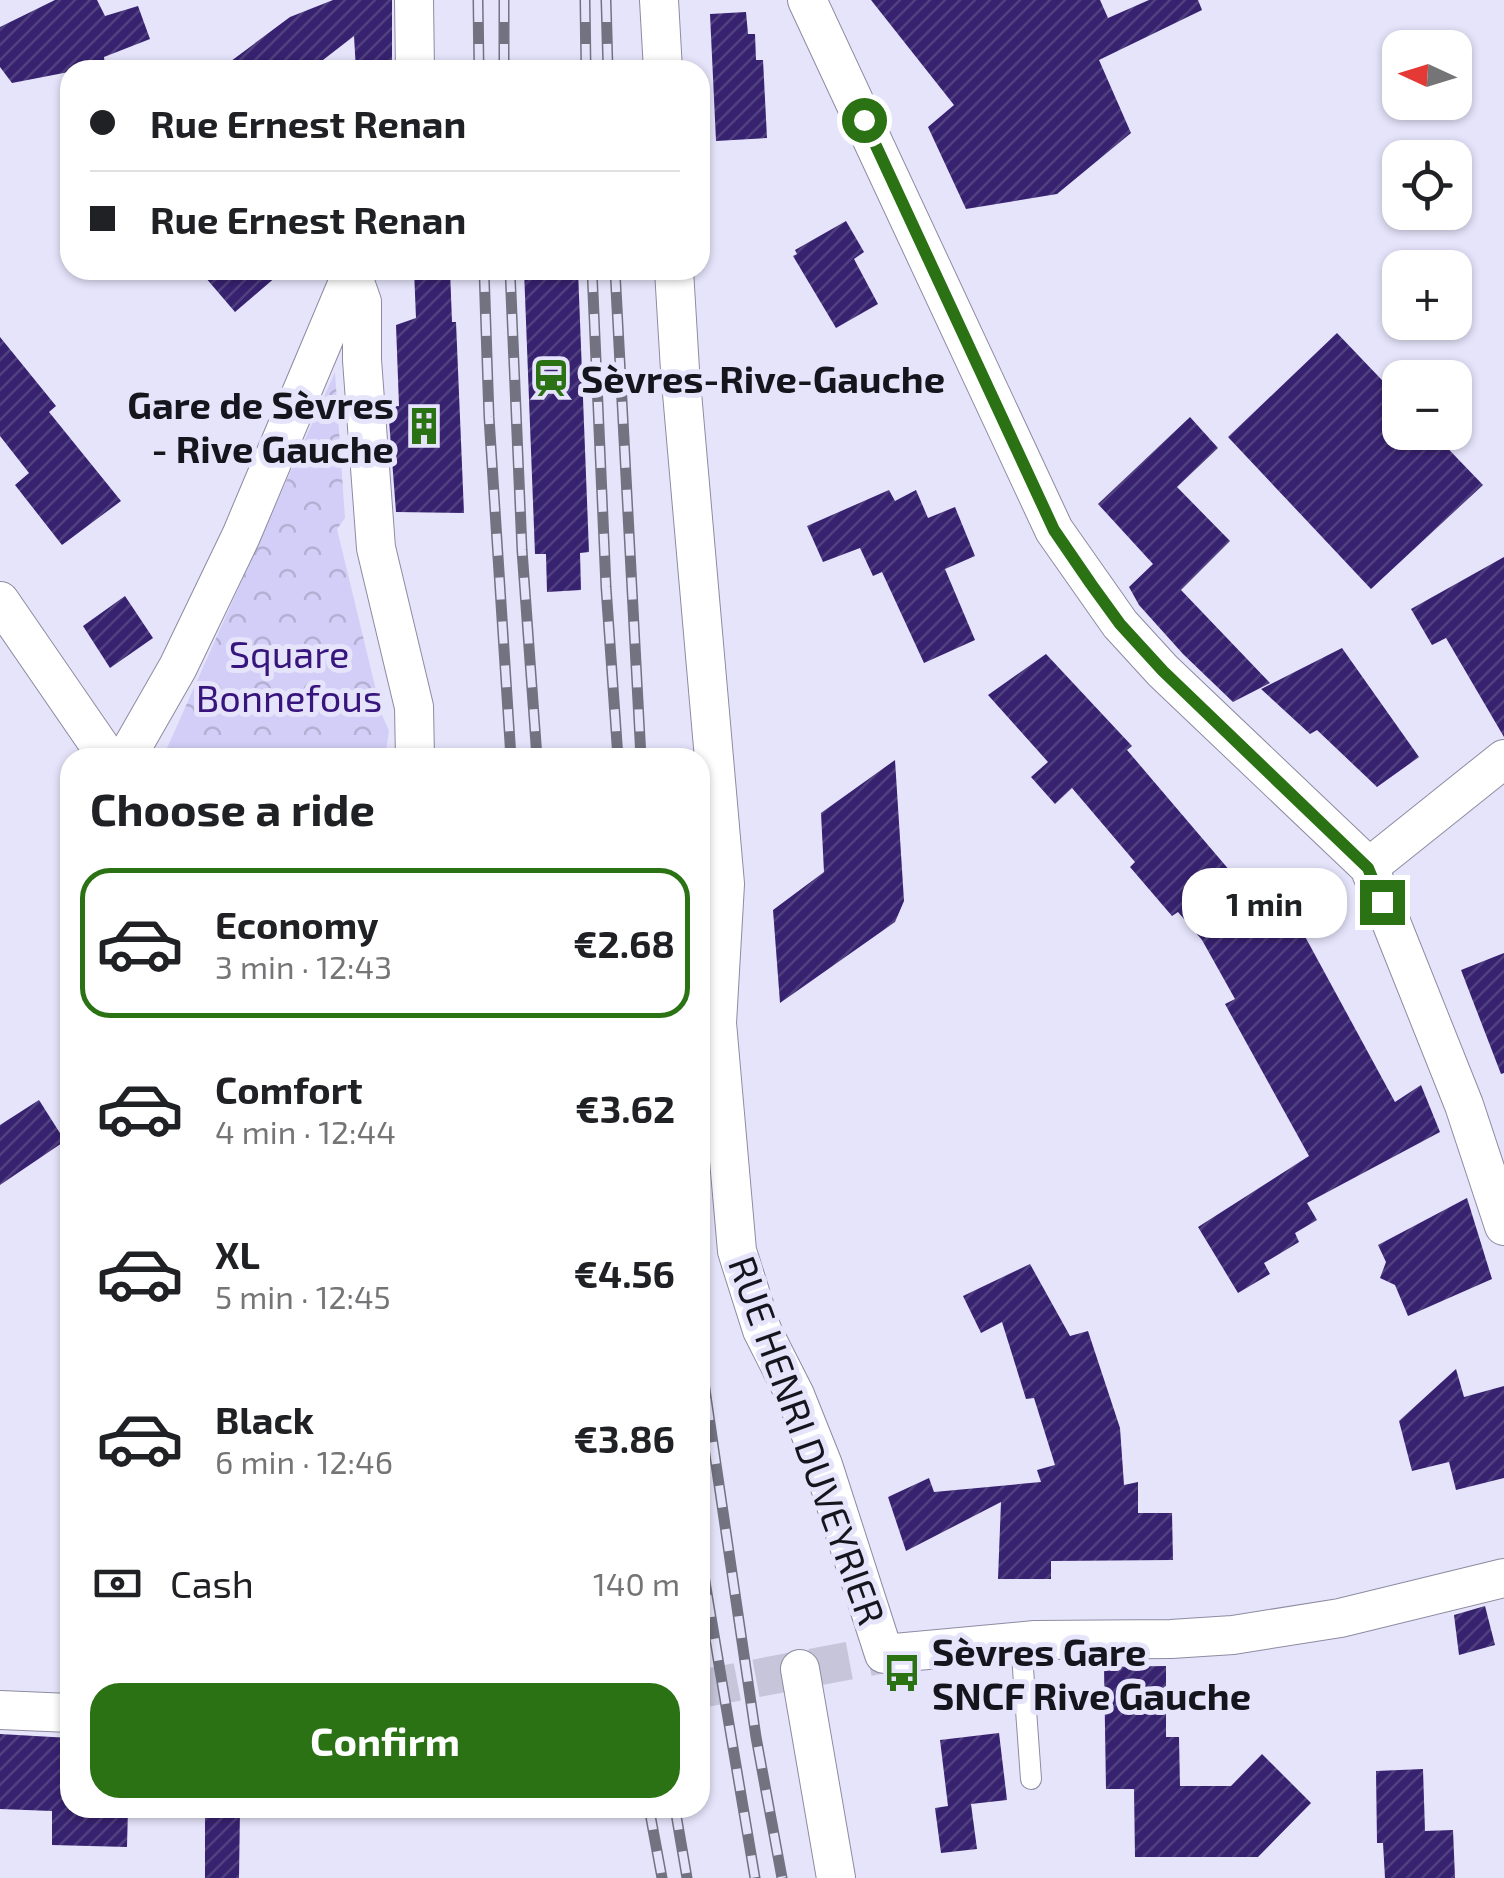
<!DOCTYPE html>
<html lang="en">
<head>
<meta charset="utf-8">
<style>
	:root { --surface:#fff; --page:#f2f2f2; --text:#202124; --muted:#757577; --line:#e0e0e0; --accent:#2a7213 }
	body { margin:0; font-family:"Exo 2",sans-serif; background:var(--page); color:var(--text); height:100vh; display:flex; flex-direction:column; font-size:38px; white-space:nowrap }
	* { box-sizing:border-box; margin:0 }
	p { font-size:32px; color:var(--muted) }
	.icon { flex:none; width:55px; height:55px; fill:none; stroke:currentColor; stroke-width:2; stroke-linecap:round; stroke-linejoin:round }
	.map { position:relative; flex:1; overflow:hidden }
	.panel { position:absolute; left:60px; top:748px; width:650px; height:1070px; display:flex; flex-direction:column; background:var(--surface); border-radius:30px; box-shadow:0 2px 8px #0004 }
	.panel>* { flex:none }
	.hud { position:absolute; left:60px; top:60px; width:650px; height:220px; border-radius:30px; box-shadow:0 2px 8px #0004; display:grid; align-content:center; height:220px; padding:0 30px; background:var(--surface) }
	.needle { width:65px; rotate:274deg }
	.buttons { position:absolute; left:1382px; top:30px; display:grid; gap:20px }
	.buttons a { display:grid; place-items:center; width:90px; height:90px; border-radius:20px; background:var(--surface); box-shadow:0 2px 8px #0004; font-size:50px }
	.end { position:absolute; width:45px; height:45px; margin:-22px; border:12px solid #2a7213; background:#fff; box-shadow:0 0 0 5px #fff }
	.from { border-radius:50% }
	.bubble { position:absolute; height:70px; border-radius:30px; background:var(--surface); box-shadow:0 2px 8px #0004; font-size:32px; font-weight:700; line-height:70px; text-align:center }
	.hud b { display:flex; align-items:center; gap:35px; height:95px; font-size:38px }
	.hud b+b { border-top:2px solid var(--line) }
	.hud i { width:25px; height:25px; background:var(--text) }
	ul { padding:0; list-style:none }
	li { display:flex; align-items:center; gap:30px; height:150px; margin:0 20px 15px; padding:0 10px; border:5px solid transparent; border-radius:30px }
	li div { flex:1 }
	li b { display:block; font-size:38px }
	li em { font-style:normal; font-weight:700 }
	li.selected { border-color:var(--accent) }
	li>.icon { width:90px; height:90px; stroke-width:1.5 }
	h2 { padding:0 30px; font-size:45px; line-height:120px }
	.pay { display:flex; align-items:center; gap:25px; height:110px; padding:0 30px; font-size:38px }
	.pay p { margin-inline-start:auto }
	.action { display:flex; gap:20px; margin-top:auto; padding:20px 30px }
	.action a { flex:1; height:115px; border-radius:30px; background:var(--accent); color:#fff; font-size:40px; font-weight:700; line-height:115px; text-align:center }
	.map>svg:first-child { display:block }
	.park { fill:url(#park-crowns) }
	.building { fill:url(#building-hatch) }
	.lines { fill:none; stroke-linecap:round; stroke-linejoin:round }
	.street-tunnel { stroke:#c7c5da; stroke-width:38; stroke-dasharray:38 19; stroke-linecap:butt }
	.lane-casing { stroke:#8d8ba1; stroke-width:22 }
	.street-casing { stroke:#8d8ba1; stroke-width:40 }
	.lane { stroke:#fff; stroke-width:20 }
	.street { stroke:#fff; stroke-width:38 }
	.rail-casing { stroke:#737281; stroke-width:11 }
	.rail { stroke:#e6e4fb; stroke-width:8; stroke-dasharray:22; stroke-linecap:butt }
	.route { stroke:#2a7213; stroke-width:12 }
	.labels { text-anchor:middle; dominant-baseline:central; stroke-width:10; stroke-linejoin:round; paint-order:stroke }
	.poi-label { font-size:38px; font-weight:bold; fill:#15151d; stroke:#e6e4fb; text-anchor:start }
	.park-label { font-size:38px; fill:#37157c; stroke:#e6e4fb }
	.street-label { font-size:38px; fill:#15151d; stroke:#e6e4fb }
</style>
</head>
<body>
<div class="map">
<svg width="1504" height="1878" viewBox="0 0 1504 1878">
	<defs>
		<pattern id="park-crowns" width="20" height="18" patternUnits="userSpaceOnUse" patternTransform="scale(2.5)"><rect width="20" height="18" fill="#d2cef7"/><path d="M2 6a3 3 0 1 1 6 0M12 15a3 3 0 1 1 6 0" fill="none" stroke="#b3b0d3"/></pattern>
		<pattern id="building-hatch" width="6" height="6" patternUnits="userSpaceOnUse" patternTransform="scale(2.5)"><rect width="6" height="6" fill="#372270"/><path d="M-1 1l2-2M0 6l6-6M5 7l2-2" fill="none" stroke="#51407f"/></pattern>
	</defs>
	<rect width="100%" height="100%" fill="#e6e4fb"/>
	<path class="park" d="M 335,372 L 345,518 L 337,529 L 382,715 L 389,731 L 385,757 L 163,757 Z"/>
	<path class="building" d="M 55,0 L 97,0 L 105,16 L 138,6 L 150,39 L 104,57 L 105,65 L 12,83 L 0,67 L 0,27 Z
		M 333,0 L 392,0 L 392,70 L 356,70 L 354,36 L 310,70 L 219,70 L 290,17 Z
		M 871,0 L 1100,0 L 1108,18 L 1149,0 L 1198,0 L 1202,10 L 1099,60 L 1131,133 L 1057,194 L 966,209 L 928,127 L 954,105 Z
		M 746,12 L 748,34 L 755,34 L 756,60 L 763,60 L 767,138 L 716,141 L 710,14 Z
		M 846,221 L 864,252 L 854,259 L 878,304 L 836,328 L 793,256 L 797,254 L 795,250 Z
		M 199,270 L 284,270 L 235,312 Z
		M 414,270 L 450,270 L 452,322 L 456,322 L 464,513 L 396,512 L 388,407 L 399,406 L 396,325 L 416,318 Z
		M 524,270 L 578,270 L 589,552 L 580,553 L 581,590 L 547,592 L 546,554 L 535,554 Z
		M 1337,333 L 1400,399 L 1400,432 L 1432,432 L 1483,485 L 1371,589 L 1228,437 Z
		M 0,337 L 56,406 L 49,412 L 121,501 L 62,545 L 15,485 L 29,473 L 0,436 Z
		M 1190,417 L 1218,448 L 1177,487 L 1230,541 L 1181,590 L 1270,683 L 1233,702 L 1183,654 L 1139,605 L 1129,587 L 1153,564 L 1098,504 Z
		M 889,490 L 895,501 L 916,490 L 928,518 L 955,507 L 975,556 L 945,569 L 975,640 L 924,663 L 882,572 L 873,576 L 860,548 L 823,562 L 807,526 Z
		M 1504,557 L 1504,737 L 1446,638 L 1432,645 L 1411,609 Z
		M 125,596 L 153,638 L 110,668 L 83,626 Z
		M 1342,648 L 1419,757 L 1377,787 L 1317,730 L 1310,734 L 1261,689 Z
		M 1046,654 L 1132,746 L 1127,750 L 1265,912 L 1283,896 L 1395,1102 L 1421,1085 L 1440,1132 L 1307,1203 L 1317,1220 L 1295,1233 L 1299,1242 L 1264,1263 L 1270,1274 L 1238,1293 L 1198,1227 L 1309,1156 L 1225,1004 L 1235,999 L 1202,940 L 1178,912 L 1172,916 L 1130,867 L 1135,862 L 1072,788 L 1055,804 L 1031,777 L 1048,762 L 988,695 Z
		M 895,760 L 904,901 L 895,922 L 780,1003 L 773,910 L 824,872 L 821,813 Z
		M 1504,953 L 1504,1073 L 1501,1074 L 1461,970 Z
		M 39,1100 L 65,1141 L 0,1185 L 0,1125 Z
		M 1467,1198 L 1492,1279 L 1408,1316 L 1395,1285 L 1380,1278 L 1386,1262 L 1378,1245 Z
		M 1030,1264 L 1070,1336 L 1088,1331 L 1120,1428 L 1124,1485 L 1138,1482 L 1138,1513 L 1172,1513 L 1173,1560 L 1051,1561 L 1051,1579 L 998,1579 L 1001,1502 L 906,1551 L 888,1497 L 929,1478 L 934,1492 L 1041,1482 L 1037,1470 L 1055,1465 L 1034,1398 L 1026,1399 L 1002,1322 L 981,1333 L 963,1296 Z
		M 1456,1369 L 1464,1397 L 1504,1386 L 1504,1478 L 1456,1490 L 1449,1462 L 1412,1471 L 1399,1421 Z
		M 1485,1606 L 1495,1645 L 1459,1655 L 1454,1615 Z
		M 1166,1666 L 1166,1737 L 1179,1737 L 1180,1786 L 1231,1786 L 1262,1754 L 1311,1803 L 1258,1857 L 1135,1857 L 1134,1789 L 1106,1789 L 1104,1667 Z
		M 999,1733 L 1007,1800 L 971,1804 L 977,1849 L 941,1853 L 935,1808 L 948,1806 L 940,1740 Z
		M 0,1734 L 70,1738 L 70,1808 L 128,1808 L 127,1847 L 52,1845 L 52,1811 L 0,1809 Z
		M 1423,1769 L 1425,1831 L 1453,1830 L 1455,1878 L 1385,1878 L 1383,1843 L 1377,1843 L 1376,1771 Z
		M 205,1808 L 240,1808 L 239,1878 L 205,1878 Z"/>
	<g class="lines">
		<path class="street-tunnel" d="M 700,1689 L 884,1654"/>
		<g class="lane-casing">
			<path id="lane" d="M 1021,1641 L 1031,1779"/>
		</g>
		<g class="street-casing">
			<path id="street" d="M 414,0 L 415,70
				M 659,0 L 663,70
				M 807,0 L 1054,530 L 1120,624 L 1163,671 L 1369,867 L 1464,1105 L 1504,1226
				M 674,270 L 680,370 L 725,884 L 717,1023 L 737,1251 L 762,1330 L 795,1395 L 823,1465 L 884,1654 L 1035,1640 L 1171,1639 L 1233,1635 L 1340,1618 L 1504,1578
				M 352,274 L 362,302 L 362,360 L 376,548 L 414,707 L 415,758
				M 0,601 L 108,758
				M 126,758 L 178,667 L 241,536 L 353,270
				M 1369,867 L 1504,759
				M 800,1669 L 836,1878
				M 0,1710 L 70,1713"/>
		</g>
		<use href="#lane" class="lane"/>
		<use href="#street" class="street"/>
		<g class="rail-casing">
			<path id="rail" d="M 478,0 L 479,70
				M 504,0 L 504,70
				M 585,0 L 586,70
				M 606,0 L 608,70
				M 484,270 L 489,417 L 511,758
				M 510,270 L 522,550 L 537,758
				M 592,270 L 606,587 L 618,758
				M 615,270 L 641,758
				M 700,1355 L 756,1737 L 782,1878
				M 700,1552 L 755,1878
				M 649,1808 L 662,1878
				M 675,1808 L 687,1878"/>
		</g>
		<use href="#rail" class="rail"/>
	</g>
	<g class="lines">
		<path class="route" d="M 864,120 L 1054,530 L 1091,584 L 1120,624 L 1163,671 L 1368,868 L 1382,902"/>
	</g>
	<defs>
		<g id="station-bare" transform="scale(3)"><path d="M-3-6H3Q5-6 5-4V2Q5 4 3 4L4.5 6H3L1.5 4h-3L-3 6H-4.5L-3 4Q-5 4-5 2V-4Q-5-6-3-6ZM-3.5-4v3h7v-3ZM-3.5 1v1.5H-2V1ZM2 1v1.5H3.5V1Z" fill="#2a7213" stroke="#e6e4fb" stroke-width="2.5" paint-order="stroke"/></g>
		<g id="building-bare" transform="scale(3)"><path d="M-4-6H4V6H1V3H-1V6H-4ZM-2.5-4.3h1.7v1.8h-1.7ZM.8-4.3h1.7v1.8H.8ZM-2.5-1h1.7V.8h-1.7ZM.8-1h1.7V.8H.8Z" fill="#2a7213" stroke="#e6e4fb" stroke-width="2.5" paint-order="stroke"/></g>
		<g id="bus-bare" transform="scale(3)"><path d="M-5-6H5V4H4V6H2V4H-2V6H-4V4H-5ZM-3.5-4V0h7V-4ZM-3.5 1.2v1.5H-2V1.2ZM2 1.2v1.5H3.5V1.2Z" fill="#2a7213" stroke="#e6e4fb" stroke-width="2.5" paint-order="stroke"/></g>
	</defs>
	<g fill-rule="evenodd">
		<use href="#station-bare" x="551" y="378"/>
		<use href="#building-bare" x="424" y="426"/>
		<use href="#bus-bare" x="902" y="1673"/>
	</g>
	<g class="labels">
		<g class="poi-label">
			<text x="581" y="378">Sèvres-Rive-Gauche</text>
			<text x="394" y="404" text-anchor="end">Gare de Sèvres<tspan x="394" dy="44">- Rive Gauche</tspan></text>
			<text x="932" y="1651">Sèvres Gare<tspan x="932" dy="44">SNCF Rive Gauche</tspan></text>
		</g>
		<g class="park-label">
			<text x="289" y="653">Square<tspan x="289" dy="44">Bonnefous</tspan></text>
		</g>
		<g class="street-label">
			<text transform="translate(808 1440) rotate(70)">RUE HENRI DUVEYRIER</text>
		</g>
	</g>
</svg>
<div class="buttons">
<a><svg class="needle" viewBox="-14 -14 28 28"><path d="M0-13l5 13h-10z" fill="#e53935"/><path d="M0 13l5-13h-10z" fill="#757577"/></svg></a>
<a><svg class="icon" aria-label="locate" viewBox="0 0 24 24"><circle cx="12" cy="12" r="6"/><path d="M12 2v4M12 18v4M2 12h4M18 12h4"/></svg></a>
<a>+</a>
<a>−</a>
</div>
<i class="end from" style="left:864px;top:120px"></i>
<i class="end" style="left:1382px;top:902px"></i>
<div class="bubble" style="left:1182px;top:868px;width:165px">1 min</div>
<div class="hud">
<b><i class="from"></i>Rue Ernest Renan</b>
<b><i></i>Rue Ernest Renan</b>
</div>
<section class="panel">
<h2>Choose a ride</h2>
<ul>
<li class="selected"><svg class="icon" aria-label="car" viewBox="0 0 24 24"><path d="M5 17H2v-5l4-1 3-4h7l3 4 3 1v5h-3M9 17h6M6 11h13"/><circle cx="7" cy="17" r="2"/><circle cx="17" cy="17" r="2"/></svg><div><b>Economy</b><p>3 min · 12:43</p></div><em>€2.68</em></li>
<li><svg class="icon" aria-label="car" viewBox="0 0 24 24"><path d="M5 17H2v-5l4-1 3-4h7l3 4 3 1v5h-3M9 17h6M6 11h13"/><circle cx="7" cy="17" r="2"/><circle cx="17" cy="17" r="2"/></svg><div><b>Comfort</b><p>4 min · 12:44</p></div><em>€3.62</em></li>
<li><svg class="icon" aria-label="car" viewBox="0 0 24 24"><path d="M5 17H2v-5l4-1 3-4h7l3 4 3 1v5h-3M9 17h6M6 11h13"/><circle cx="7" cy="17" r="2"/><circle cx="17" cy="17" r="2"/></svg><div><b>XL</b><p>5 min · 12:45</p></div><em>€4.56</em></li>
<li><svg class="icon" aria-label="car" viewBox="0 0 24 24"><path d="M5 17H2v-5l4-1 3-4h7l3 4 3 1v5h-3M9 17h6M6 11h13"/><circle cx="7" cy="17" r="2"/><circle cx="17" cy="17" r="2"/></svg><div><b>Black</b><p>6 min · 12:46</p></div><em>€3.86</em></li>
</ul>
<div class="pay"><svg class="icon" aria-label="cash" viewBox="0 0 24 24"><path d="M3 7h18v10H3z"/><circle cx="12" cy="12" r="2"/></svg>Cash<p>140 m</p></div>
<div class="action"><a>Confirm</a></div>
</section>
</div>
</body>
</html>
